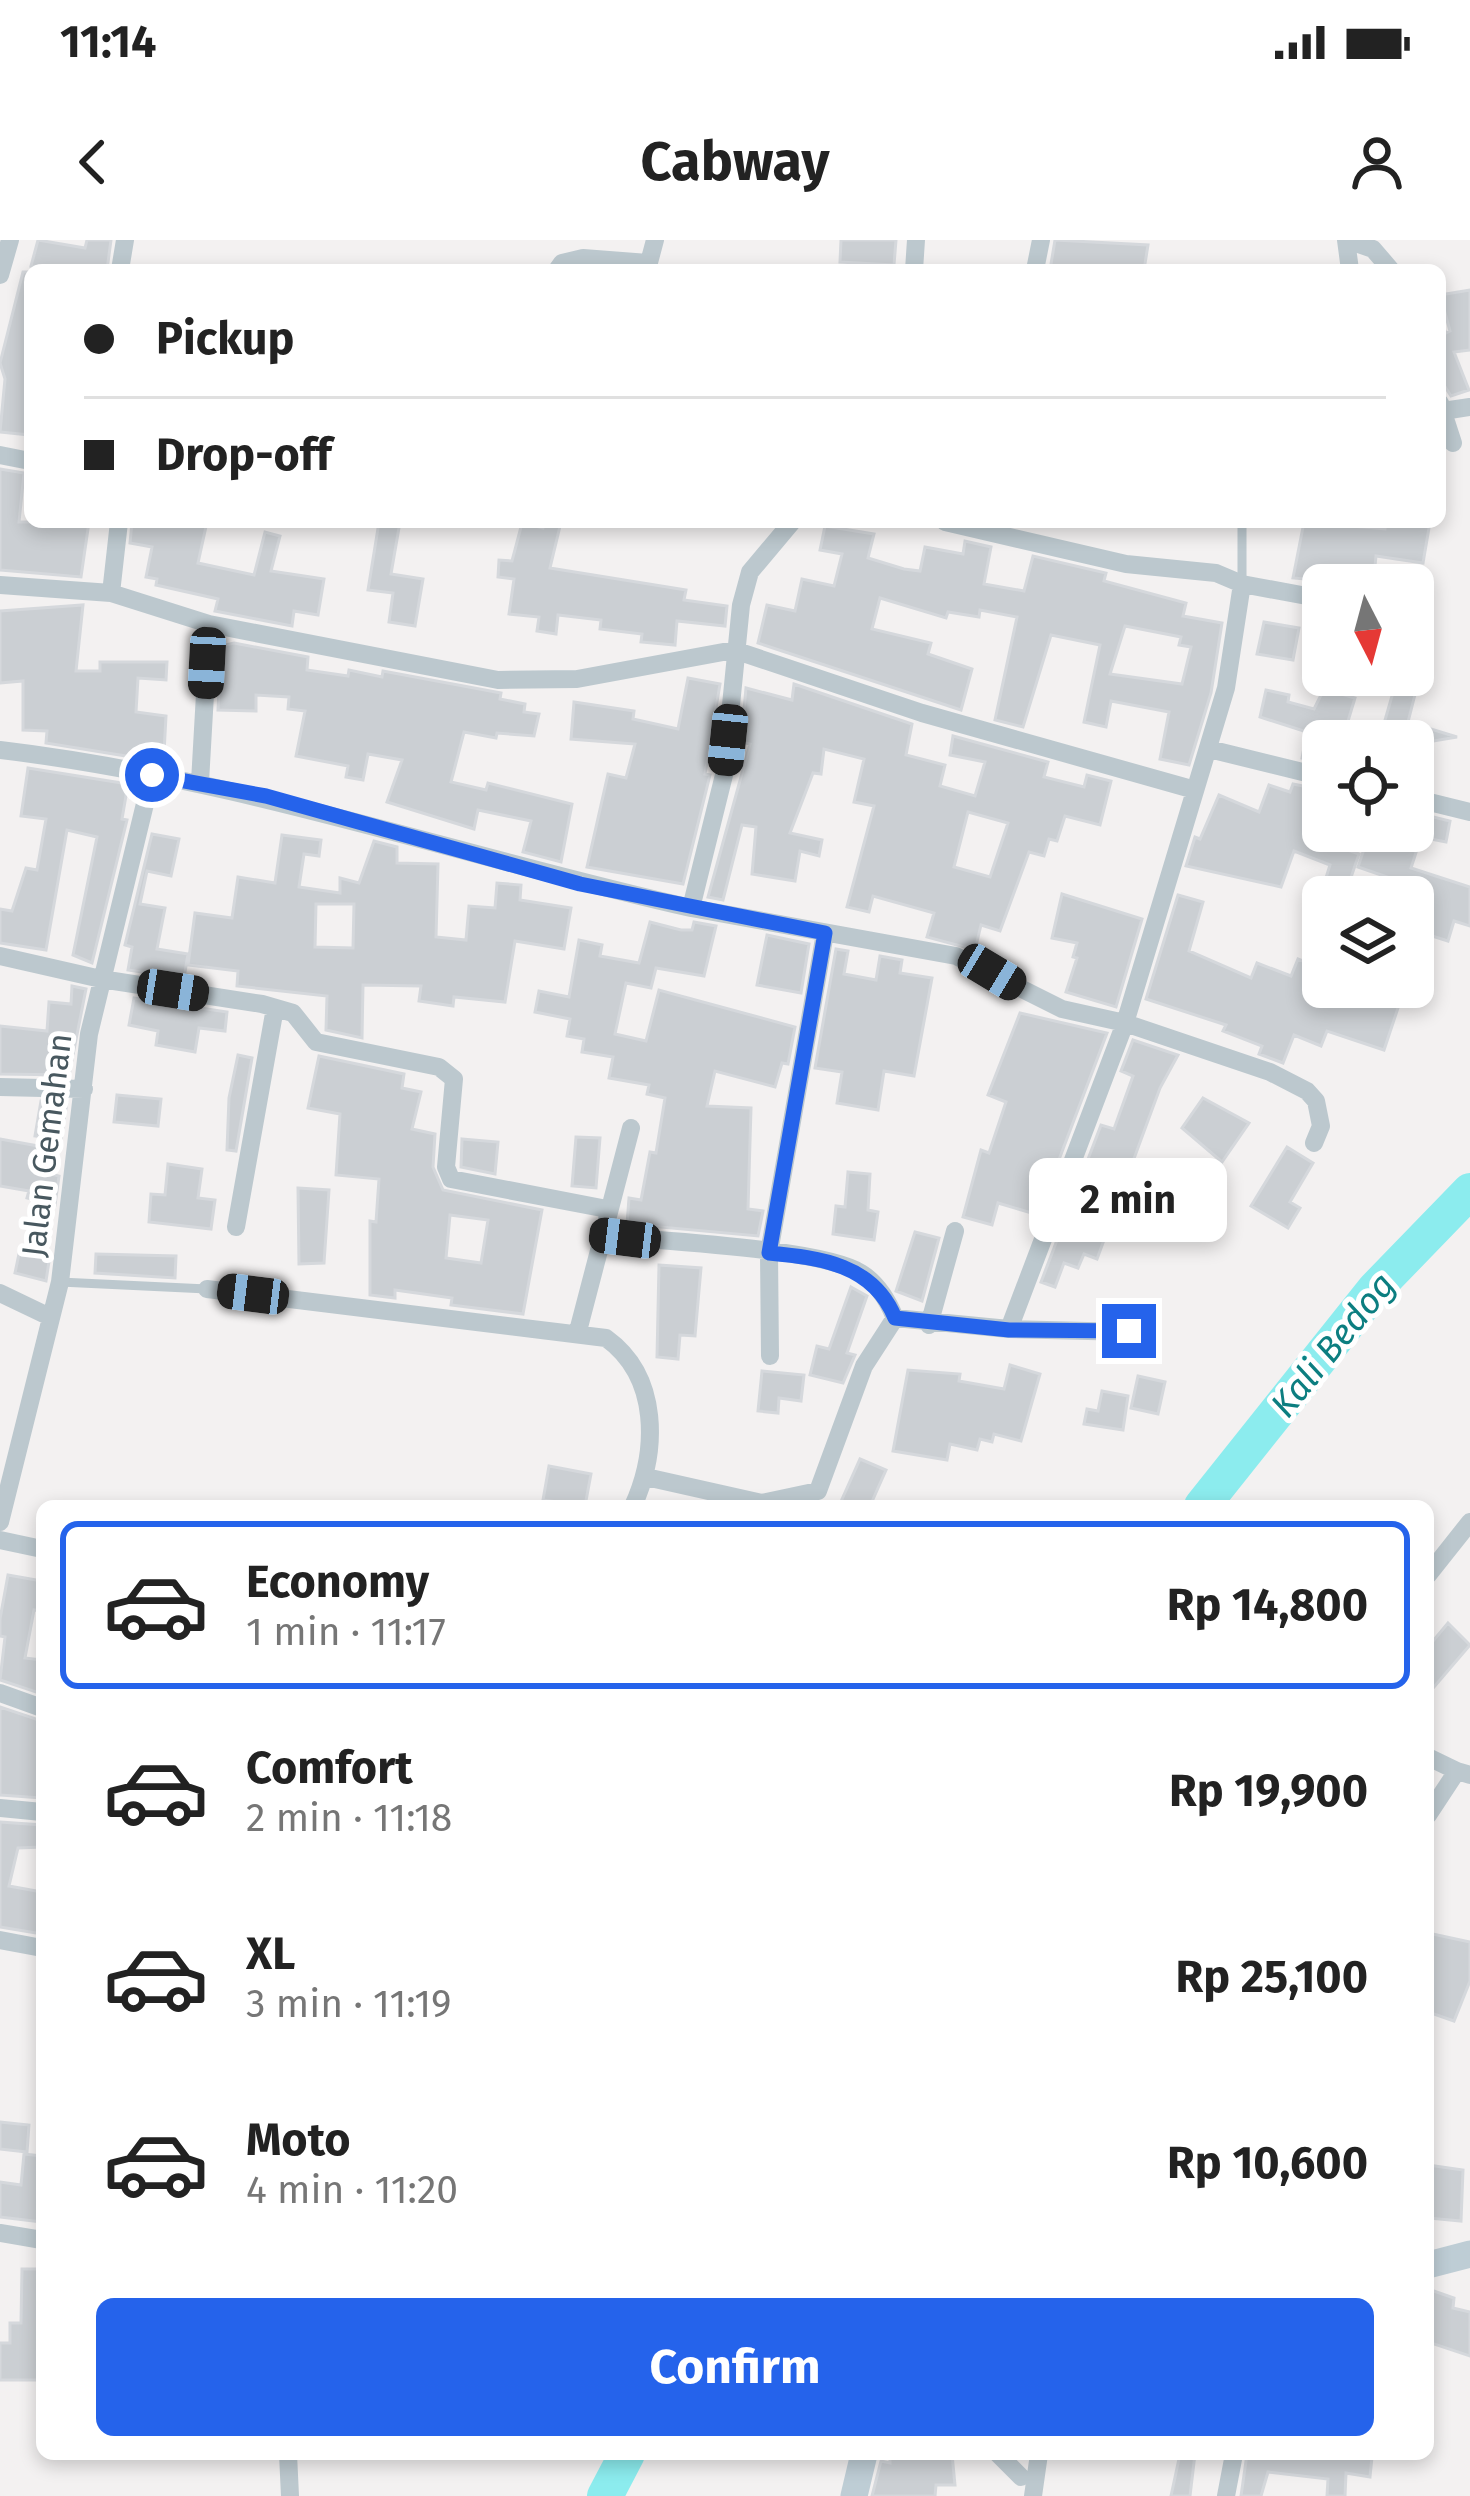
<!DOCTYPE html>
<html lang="en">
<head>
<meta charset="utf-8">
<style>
	:root { --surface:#fff; --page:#f2f2f2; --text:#222; --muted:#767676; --line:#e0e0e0; --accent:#2563eb }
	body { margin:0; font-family:"Fira Sans",sans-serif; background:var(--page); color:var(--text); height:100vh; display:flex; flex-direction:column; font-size:45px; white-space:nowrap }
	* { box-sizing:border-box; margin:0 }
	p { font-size:39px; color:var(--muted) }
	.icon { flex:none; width:66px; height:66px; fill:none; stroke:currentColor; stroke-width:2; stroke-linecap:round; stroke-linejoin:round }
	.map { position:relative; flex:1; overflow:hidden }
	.sheet { position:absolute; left:36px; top:1260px; width:1398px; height:960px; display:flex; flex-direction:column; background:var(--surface); border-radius:18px; box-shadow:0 6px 18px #0003 }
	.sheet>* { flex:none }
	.banner { position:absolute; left:24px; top:24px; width:1422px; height:264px; border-radius:18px; box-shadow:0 6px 18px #0003; display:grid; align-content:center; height:264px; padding:0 60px; background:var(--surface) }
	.needle { width:78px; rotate:174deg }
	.fabs { position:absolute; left:1302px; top:324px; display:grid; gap:24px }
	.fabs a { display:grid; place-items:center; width:132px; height:132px; border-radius:18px; background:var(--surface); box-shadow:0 6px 18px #0003; font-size:60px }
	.end { position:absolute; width:54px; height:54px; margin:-27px; border:15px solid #2563eb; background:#fff; box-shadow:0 0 0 6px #fff }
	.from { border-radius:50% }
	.bubble { position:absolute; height:84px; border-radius:18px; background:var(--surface); box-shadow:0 6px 18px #0003; font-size:39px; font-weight:700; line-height:84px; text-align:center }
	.car { position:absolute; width:36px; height:72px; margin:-36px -18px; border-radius:15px; box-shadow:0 0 9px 3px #0007; background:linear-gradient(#222 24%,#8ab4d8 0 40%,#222 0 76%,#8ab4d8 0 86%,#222 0) }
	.banner b { display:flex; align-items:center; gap:42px; height:114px; font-size:45px }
	.banner b+b { border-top:3px solid var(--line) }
	.banner i { width:30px; height:30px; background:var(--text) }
	ul { padding:21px 0 0; list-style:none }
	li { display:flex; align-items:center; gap:36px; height:168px; margin:0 24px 18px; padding:0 36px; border:6px solid transparent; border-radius:18px }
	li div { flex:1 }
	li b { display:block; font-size:45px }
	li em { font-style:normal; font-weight:700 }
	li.on { border-color:var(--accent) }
	li>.icon { width:108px; height:108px; stroke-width:1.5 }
	.action { display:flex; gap:24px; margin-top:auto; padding:24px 60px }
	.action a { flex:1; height:138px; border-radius:18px; background:var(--accent); color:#fff; font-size:48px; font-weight:700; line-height:138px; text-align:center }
	.status { display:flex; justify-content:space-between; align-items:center; height:84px; padding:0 60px; background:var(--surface); direction:ltr }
	.status svg { height:33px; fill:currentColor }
	header { display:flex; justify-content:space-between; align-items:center; height:156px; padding:0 60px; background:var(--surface); font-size:54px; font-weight:700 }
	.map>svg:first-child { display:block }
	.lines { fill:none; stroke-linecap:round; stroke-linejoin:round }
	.river { stroke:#8cecee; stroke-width:36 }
	.building { fill:#cbcfd3; stroke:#d5d8dc; stroke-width:3; fill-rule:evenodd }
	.lane { stroke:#bcc8ce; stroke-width:9 }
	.street { stroke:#bcc8ce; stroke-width:18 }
	.secondary { stroke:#becdd5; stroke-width:27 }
	.route { stroke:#2563eb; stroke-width:15 }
	.labels { text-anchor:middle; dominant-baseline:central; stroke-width:10; stroke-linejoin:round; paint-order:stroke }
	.street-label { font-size:33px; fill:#48585f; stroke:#fff }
	.water-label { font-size:36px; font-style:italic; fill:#0c7e80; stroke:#fff }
</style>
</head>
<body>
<div class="status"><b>11:14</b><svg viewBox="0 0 49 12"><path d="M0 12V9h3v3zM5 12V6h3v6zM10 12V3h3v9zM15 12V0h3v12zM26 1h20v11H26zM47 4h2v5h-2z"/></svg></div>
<header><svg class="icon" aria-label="back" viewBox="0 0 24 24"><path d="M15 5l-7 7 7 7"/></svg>Cabway<svg class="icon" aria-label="person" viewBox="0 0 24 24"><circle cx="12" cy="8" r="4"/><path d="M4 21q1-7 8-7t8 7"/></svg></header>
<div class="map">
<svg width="1470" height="2256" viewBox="0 0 1470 2256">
	<rect width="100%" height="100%" fill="#f3f1f1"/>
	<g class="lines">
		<path class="river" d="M 1202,1266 L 1375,1049 L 1470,951
			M 605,2256 L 627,2214"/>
	</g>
	<path class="building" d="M 38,0 L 85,8 L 87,0 L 111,0 L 107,30 L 31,26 Z
		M 841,0 L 896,0 L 894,25 L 840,22 Z
		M 1055,0 L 1148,5 L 1144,30 L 1050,30 Z
		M 23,32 L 30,32 L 30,195 L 0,192 L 5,139 L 0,123 Z
		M 1470,50 L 1470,110 L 1454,112 L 1469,150 L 1451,156 L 1440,139 L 1440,80 L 1446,93 L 1450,91 L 1440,55 Z
		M 0,229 L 24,233 L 19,282 L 89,282 L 81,337 L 0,330 Z
		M 132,282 L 207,282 L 198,323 L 254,335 L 265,292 L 280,296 L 271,331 L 324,339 L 318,375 L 294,371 L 292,386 L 215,371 L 218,359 L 156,345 L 157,339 L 146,337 L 152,307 L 130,303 Z
		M 379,282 L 400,282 L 391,334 L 423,339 L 415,386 L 389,382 L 393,353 L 368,350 Z
		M 545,282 L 561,282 L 550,328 L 686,350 L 684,360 L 727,366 L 725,386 L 677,381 L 675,405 L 641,402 L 642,394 L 600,389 L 601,380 L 558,375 L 556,394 L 537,391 L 539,377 L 509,374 L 514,339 L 498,337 L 499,320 L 512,321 L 522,283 L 543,288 Z
		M 1304,282 L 1385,289 L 1386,282 L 1430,282 L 1423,323 L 1376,316 L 1373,345 L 1293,338 Z
		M 825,286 L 874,294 L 868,318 L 904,329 L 920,331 L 925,307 L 963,314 L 965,301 L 991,307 L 984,344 L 1024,351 L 1033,316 L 1106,333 L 1104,341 L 1186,363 L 1183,376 L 1222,383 L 1211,453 L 1189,525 L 1160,519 L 1169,472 L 1111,461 L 1106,487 L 1084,482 L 1100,405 L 1051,395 L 1023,487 L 995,480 L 1017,377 L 980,370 L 979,377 L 948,372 L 946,378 L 880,358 L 872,389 L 931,403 L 928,414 L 972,429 L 961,470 L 758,403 L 767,365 L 795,371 L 802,339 L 834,346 L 842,314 L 820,310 ZM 1125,386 L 1181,397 L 1179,405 L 1191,407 L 1182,444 L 1110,434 Z
		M 83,365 L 76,431 L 100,431 L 100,422 L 167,422 L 166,440 L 138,438 L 136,472 L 166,476 L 164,513 L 133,512 L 132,517 L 46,503 L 47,491 L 23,490 L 23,441 L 0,443 L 0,371 Z
		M 1264,382 L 1299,388 L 1293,420 L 1257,414 Z
		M 234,403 L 308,417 L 307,430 L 348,436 L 349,430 L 382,437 L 383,431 L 501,453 L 500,459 L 525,464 L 524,472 L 539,474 L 534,496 L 497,493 L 496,498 L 464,492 L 451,542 L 486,550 L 488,543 L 572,564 L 561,622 L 523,612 L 531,581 L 478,570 L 474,589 L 387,562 L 402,520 L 368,514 L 363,540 L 346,537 L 348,526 L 296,516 L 305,471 L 288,469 L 289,457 L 256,455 L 256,471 L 218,470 L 221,406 Z
		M 1398,435 L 1420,435 L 1408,482 L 1457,497 L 1433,501 L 1426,523 L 1413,519 L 1413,501 L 1379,501 Z
		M 688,438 L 720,444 L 705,534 L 710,535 L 683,644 L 587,627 L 608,534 L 626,538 L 635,504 L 571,499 L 574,462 L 634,471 L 633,479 L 678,489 Z
		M 794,444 L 912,484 L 906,515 L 945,525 L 940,546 L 975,556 L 985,522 L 950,515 L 953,496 L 1048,522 L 1044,537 L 1084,547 L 1087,535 L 1111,541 L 1100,585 L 1065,576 L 1057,601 L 1049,599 L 1044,616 L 1029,612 L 1000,691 L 981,685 L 975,710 L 927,697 L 934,673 L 873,656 L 869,672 L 847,667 L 874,566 L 854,562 L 864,519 L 824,509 L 821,534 L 813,533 L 790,593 L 822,600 L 819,616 L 800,611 L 795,641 L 752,634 L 756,587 L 742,585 L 723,660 L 708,657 L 750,504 L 741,502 L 746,448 L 792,460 ZM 968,572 L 1008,583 L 990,637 L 954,627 Z
		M 1324,449 L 1355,458 L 1342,501 L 1323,501 L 1323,523 L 1302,518 L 1307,492 L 1260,477 L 1266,450 L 1289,455 L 1288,462 L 1314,469 Z
		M 28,528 L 128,544 L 122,579 L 127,580 L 92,723 L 73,715 L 97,597 L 67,590 L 46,710 L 0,703 L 0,669 L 12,671 L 26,628 L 37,630 L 46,579 L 21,576 Z
		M 1293,544 L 1323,550 L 1323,591 L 1335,593 L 1331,604 L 1359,614 L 1346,652 L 1324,644 L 1330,625 L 1294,611 L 1281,647 L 1186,626 L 1195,597 L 1200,599 L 1219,555 L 1259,572 L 1269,545 L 1290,552 Z
		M 1413,572 L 1450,581 L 1446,602 L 1421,597 L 1411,628 L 1470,647 L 1470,686 L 1454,681 L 1448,701 L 1413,690 L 1413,657 L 1380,657 L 1387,637 L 1358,627 L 1370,591 L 1413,591 Z
		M 152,594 L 179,599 L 171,636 L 147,631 L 140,664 L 165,668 L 157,709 L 188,714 L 184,738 L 128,730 L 132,707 L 125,705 Z
		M 282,595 L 321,600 L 319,616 L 304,614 L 299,647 L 340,653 L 340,638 L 359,643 L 374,601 L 397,607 L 397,623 L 438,624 L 436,697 L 466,700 L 469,666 L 495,668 L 497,643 L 521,645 L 520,660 L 571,668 L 564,709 L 515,701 L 505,762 L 454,757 L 453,766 L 419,761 L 421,746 L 363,745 L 362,798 L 326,790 L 327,756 L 237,746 L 238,731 L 188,725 L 195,673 L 232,678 L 238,637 L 275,643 ZM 316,664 L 354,664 L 353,708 L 315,707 Z
		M 1062,654 L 1142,679 L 1116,767 L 1066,752 L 1077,718 L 1073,717 L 1077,703 L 1052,698 Z
		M 1178,655 L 1203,662 L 1189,711 L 1251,738 L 1257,723 L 1291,736 L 1298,719 L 1323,729 L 1317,745 L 1364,764 L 1369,752 L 1400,762 L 1384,810 L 1327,791 L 1321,806 L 1294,795 L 1283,823 L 1259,814 L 1262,806 L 1223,791 L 1226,785 L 1146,759 Z
		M 650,682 L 681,690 L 692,690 L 694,682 L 716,686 L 704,736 L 656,728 L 651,748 L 626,743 L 615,794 L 646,801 L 659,750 L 795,787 L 788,824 L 782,823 L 775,847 L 715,831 L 707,866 L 751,868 L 748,969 L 763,971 L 758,996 L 627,984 L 629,958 L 641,960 L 650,912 L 656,913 L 665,858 L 647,854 L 649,845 L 609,838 L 613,817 L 582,812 L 584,799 L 567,796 L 570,779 L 535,772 L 539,751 L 569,757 L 579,700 L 602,705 L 600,716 L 639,723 Z
		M 767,695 L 809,704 L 801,753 L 757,745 Z
		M 836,709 L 848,711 L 844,734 L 876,740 L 880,716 L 902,720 L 900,733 L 932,738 L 914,836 L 884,831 L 878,870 L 837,863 L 842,832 L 815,828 Z
		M 72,746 L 86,749 L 69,835 L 0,834 L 0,786 L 47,791 L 49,762 L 71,764 Z
		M 134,758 L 227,772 L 225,791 L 199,788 L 195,812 L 156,805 L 158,791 L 129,785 Z
		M 1020,773 L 1107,793 L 1038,975 L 998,963 L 992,985 L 963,977 L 981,910 L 989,913 L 1006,862 L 988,855 Z
		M 1133,800 L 1178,815 L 1160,848 L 1097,1019 L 1084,1014 L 1078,1028 L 1064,1023 L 1055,1047 L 1041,1042 L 1101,885 L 1114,889 L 1133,836 L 1121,831 Z
		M 238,815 L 252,818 L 236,911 L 227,910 L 229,858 Z
		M 319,816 L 404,834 L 402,848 L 421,852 L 412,889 L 435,894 L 433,927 L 443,950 L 542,970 L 523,1074 L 451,1065 L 452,1058 L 395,1050 L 395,1058 L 370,1055 L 370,981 L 376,982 L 379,939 L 336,935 L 340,874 L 308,868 ZM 450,975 L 488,980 L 481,1023 L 446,1018 Z
		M 117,855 L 161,859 L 158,886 L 114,882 Z
		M 1203,858 L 1249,883 L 1222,922 L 1182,888 Z
		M 41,861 L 67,862 L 61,899 L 35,896 Z
		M 576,897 L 600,898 L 596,948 L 572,946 Z
		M 0,899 L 38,906 L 33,929 L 59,936 L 55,965 L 27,958 L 29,951 L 0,946 Z
		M 462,899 L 498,902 L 495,934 L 461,927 Z
		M 1287,907 L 1313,923 L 1290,962 L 1300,968 L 1288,988 L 1251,966 Z
		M 168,924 L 202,929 L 198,958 L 215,960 L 211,989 L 149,982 L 151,954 L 165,955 Z
		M 848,932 L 870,934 L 868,970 L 878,972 L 874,1000 L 833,994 L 836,966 L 845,967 Z
		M 298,948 L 329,950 L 324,1023 L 299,1024 Z
		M 915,992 L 939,998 L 922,1061 L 896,1051 Z
		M 20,1009 L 50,1015 L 46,1041 L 15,1033 Z
		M 96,1014 L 176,1016 L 175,1038 L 95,1033 Z
		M 659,1025 L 701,1028 L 695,1096 L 680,1095 L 678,1119 L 657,1117 Z
		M 851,1047 L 867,1056 L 847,1113 L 855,1115 L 843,1143 L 810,1135 L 817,1106 L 829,1109 Z
		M 1010,1125 L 1040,1134 L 1021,1201 L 994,1194 L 992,1202 L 980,1199 L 977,1210 L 950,1204 L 947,1220 L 893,1211 L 908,1130 L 960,1134 L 959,1141 L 1004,1149 Z
		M 762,1131 L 804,1135 L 801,1161 L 779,1158 L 778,1173 L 758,1171 Z
		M 1138,1136 L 1165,1142 L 1158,1174 L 1131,1168 Z
		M 1102,1151 L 1128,1156 L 1123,1190 L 1084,1184 L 1087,1169 L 1098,1171 Z
		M 860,1219 L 886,1230 L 870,1266 L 839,1266 Z
		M 549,1226 L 591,1234 L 585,1266 L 543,1260 Z
		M 8,1335 L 42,1341 L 42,1371 L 34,1370 L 25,1418 L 42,1420 L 42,1454 L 0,1440 L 5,1397 L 0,1396 L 0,1379 Z
		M 1448,1383 L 1470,1405 L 1428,1454 L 1428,1407 Z
		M 0,1467 L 42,1481 L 41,1558 L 0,1555 Z
		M 0,1582 L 42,1585 L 42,1607 L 18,1608 L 9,1646 L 42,1652 L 42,1694 L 0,1687 Z
		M 1428,1693 L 1470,1702 L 1470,1741 L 1454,1781 L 1428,1772 Z
		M 0,1882 L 29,1885 L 27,1912 L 0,1909 Z
		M 24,1914 L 42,1916 L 42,1982 L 0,1977 L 0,1942 L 21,1945 Z
		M 1428,1925 L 1463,1930 L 1461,1981 L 1428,1978 Z
		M 22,2029 L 42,2029 L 42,2140 L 0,2140 L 0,2103 L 10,2103 L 10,2083 L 21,2083 Z
		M 1428,2049 L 1454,2058 L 1453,2068 L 1470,2072 L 1470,2116 L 1428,2102 Z
		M 890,2214 L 952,2214 L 955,2245 L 936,2245 L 935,2256 L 872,2256 L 881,2221 L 890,2223 Z
		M 1180,2214 L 1195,2214 L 1190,2256 L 1171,2256 Z
		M 1247,2214 L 1353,2214 L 1372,2217 L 1370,2237 L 1346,2233 L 1345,2256 L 1327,2256 L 1328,2239 L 1268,2232 L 1261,2256 L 1241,2256 Z"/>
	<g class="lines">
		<path class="lane" d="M 1242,343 L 1242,282
			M 60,1042 L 207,1049"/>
		<path class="street" d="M 1346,0 L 1350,30
			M 1347,0 L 1373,9 L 1391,30
			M 120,30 L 125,0
			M 557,30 L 562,23 L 583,18 L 648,23
			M 647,30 L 655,0
			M 914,30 L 916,0
			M 1035,30 L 1041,0
			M 0,35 L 10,0
			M 1440,163 L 1453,203
			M 1443,171 L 1470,167
			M 0,215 L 30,221
			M 119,282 L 111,353 L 209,384 L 200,542
			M 945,282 L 1126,324 L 1216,333 L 1242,344 L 1226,448 L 1125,783 L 1009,1089
			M 1242,344 L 1323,359
			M 0,345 L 111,353
			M 209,384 L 498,440 L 577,439 L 734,410 L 922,473 L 1195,550
			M 1209,509 L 1323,537
			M 0,510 C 237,538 460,616 691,668 L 724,535 L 741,365 L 750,332 L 792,282
			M 1413,558 L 1470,572
			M 691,668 L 956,716 L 1062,769 L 1125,783 L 1270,832 L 1307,851 L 1316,861 L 1321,886 L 1314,903
			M 0,716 L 101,739 L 262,764 L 293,773 L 316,802 L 439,827 L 454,839 L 446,927 L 451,939 L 607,969
			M 0,847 L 84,849
			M 236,987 L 275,768
			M 601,995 C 656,1001 822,1008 861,1033 C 877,1043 888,1061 895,1078
			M 207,1049 L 606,1098 C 660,1137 658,1211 633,1266
			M 0,1053 L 50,1077
			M 929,1085 L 955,991
			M 578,1091 L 631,888
			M 770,1116 L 769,1013 L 825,693
			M 646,1237 L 762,1263 L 818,1251 L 864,1126 L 895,1078 L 1009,1089 L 1129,1092
			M 0,1282 L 60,1042 L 89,794 L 152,535
			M 0,1300 L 42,1309
			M 1428,1335 L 1470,1282
			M 0,1453 L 42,1468
			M 1428,1517 L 1457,1531
			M 0,1568 L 42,1572
			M 1428,1575 L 1457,1531 L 1470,1535
			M 0,1700 L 42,1708
			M 0,1993 L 42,2000
			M 288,2214 L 290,2256
			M 998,2214 L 1021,2237
			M 1033,2256 L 1039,2214
			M 1226,2256 L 1234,2214"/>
		<path class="secondary" d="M 1428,2025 L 1470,2014
			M 854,2256 L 864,2214"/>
	</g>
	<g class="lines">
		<path class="route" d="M 152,535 L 266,556 L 580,644 L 825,693 L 769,1013 C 820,1018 873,1024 895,1078 L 1009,1090 L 1129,1091"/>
	</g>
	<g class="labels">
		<g class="street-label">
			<text transform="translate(47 905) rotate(-83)">Jalan Gemahan</text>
		</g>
		<g class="water-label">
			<text transform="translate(1333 1105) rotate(-51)">Kali Bedog</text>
		</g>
	</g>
</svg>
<div class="fabs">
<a><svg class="needle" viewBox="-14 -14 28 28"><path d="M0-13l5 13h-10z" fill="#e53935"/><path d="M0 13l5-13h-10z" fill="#767676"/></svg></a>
<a><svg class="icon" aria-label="locate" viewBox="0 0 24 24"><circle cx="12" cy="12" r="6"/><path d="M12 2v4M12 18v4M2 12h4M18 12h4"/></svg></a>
<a><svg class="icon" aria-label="layers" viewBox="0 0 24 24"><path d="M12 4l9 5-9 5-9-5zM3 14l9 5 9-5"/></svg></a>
</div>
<i class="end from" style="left:152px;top:535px"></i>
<i class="end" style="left:1129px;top:1091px"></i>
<div class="bubble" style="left:1029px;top:918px;width:198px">2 min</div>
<i class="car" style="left:207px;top:423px;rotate:183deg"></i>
<i class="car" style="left:728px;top:500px;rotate:186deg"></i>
<i class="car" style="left:992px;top:732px;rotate:121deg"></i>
<i class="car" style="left:173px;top:750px;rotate:99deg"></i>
<i class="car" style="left:625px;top:998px;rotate:277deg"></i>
<i class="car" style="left:253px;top:1054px;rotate:277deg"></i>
<div class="banner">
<b><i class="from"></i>Pickup</b>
<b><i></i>Drop-off</b>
</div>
<section class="sheet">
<ul>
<li class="on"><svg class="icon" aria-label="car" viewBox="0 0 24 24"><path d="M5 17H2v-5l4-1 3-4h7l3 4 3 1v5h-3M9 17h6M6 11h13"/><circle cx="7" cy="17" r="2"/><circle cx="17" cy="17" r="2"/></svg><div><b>Economy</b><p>1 min · 11:17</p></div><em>Rp 14,800</em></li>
<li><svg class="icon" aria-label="car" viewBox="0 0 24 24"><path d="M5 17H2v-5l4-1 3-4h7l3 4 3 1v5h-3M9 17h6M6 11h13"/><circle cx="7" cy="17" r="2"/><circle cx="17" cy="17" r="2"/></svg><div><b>Comfort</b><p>2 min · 11:18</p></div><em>Rp 19,900</em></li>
<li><svg class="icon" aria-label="car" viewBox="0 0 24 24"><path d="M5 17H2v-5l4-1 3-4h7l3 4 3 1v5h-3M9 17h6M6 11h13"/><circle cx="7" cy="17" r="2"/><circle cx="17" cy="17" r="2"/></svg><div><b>XL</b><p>3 min · 11:19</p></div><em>Rp 25,100</em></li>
<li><svg class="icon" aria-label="car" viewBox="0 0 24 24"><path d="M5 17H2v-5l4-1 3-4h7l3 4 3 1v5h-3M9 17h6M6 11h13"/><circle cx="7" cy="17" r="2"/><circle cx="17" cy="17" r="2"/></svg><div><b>Moto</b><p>4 min · 11:20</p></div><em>Rp 10,600</em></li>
</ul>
<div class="action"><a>Confirm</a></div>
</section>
</div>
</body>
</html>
